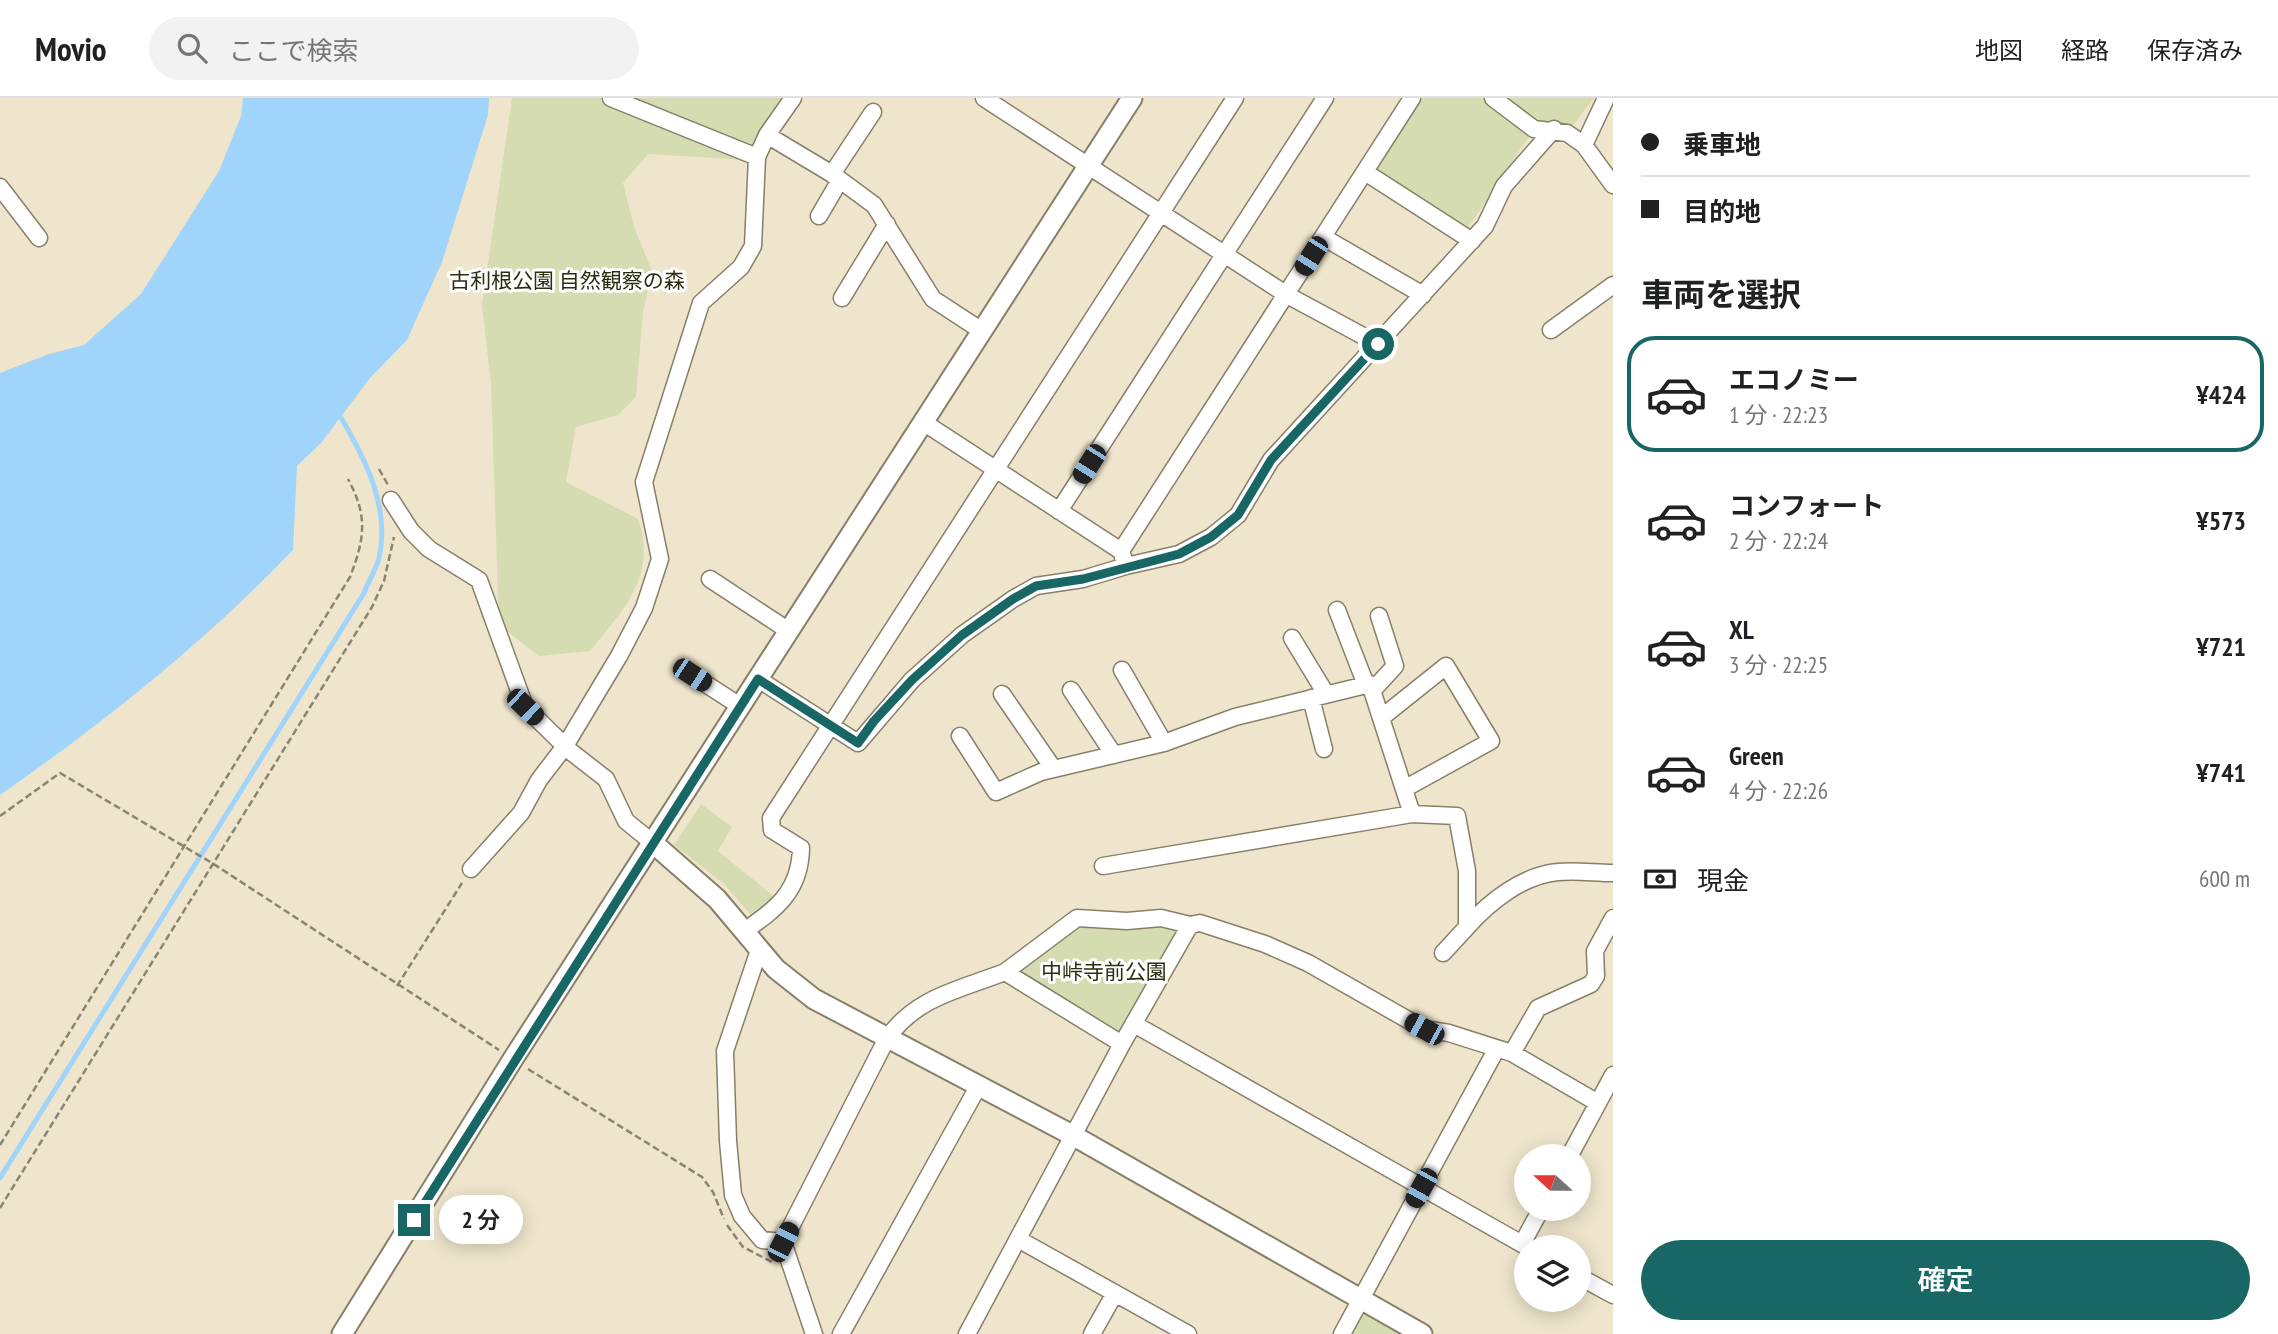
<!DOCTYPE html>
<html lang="ja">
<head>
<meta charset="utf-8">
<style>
	:root { --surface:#fff; --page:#f2f2f2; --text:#202124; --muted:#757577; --line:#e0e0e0; --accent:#196765 }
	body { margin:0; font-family:"PT Sans Narrow","Noto Sans JP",sans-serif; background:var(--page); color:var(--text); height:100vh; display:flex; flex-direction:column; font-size:26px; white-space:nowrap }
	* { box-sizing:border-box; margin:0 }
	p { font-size:23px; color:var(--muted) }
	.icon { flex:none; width:38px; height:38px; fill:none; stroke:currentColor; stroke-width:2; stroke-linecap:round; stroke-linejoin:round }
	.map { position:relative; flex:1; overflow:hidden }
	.panel { display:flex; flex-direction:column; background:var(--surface); width:665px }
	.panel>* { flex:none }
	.top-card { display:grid; align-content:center; height:154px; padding:0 28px; background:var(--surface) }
	.needle { width:46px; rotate:291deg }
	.controls { position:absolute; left:1514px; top:1046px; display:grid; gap:14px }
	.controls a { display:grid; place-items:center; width:77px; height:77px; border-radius:50%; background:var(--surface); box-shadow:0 4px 18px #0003; font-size:35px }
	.end { position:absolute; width:32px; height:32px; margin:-16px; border:9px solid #196765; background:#fff; box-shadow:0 0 0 4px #fff }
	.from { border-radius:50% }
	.bubble { position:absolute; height:49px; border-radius:24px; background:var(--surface); box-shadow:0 4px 18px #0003; font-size:23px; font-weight:600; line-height:49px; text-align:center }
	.car { position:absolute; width:21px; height:42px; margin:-21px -10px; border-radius:9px; box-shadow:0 0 5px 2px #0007; background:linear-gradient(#222 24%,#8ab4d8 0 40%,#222 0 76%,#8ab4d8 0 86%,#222 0) }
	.top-card b { display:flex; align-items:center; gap:24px; height:66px; font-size:26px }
	.top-card b+b { border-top:2px solid var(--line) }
	.top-card i { width:18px; height:18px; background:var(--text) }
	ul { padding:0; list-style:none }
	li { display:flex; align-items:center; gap:21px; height:116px; margin:0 14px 10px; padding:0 14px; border:4px solid transparent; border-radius:28px }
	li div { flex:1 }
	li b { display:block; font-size:26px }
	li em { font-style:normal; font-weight:600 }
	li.active { border-color:var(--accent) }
	li>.icon { width:63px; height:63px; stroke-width:1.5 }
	h2 { padding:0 28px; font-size:32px; line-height:84px }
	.pay { display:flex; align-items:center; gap:18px; height:77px; padding:0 28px; font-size:26px }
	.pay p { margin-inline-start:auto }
	.action { display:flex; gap:14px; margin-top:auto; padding:14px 28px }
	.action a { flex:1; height:80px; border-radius:42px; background:var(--accent); color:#fff; font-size:28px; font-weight:600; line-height:80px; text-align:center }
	header { display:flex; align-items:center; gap:42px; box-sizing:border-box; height:98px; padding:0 35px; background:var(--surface); border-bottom:2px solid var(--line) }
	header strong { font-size:33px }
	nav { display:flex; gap:38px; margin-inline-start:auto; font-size:24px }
	.search { width:490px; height:63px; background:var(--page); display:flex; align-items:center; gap:18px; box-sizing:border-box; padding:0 24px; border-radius:38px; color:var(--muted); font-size:26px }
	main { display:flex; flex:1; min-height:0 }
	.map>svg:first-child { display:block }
	.green { fill:#d5dcb1 }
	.water { fill:#a0d4fa }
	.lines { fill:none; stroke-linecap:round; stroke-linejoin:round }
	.stream { stroke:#a0d4fa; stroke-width:5 }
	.minor-casing { stroke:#887f68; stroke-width:19 }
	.tertiary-casing { stroke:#887f68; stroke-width:23 }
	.path { stroke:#8b8473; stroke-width:2.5; stroke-dasharray:7 3.5; stroke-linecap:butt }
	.minor { stroke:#fff; stroke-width:16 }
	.tertiary { stroke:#fff; stroke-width:19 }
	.route { stroke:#196765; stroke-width:9 }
	.labels { text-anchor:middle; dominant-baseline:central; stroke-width:6; stroke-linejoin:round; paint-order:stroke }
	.park-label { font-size:21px; fill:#2a2e0e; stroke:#fff }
</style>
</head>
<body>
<header>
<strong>Movio</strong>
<div class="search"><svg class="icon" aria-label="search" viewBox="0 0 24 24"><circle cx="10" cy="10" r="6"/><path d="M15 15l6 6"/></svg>ここで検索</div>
<nav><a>地図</a><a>経路</a><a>保存済み</a></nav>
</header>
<main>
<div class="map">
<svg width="1613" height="1236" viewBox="0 0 1613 1236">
	<rect width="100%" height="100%" fill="#efe5cc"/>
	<path class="green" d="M 512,0 L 785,0 L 748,62 L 648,56 L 623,85 L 634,129 L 652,173 L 643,214 L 636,299 L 618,317 L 576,329 L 566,384 L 638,421 C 658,478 623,512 590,553 L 539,558 L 499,527 L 491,286 L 482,207 Z
		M 1412,0 L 1594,0 L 1567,35 L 1534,31 L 1464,136 L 1365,74 Z
		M 701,706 L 732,729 L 718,753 L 776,800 L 751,817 L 724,786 L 674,747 Z
		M 1077,820 L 1190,827 L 1122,946 L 1005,874 Z
		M 1361,1201 L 1422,1236 L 1342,1236 Z"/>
	<path class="water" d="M 243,0 L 489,0 L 488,17 L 442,164 L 407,242 L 370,280 L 321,345 L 297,368 L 293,452 C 204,545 105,624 0,697 L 0,275 L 49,256 L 84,247 L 141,196 L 219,73 L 241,18 Z"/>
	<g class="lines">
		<path class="stream" d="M 0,1080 L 364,495 C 368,484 376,472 379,460 C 391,408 363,356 337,313"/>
		<g class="minor-casing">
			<path id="minor" d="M 611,0 L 757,59
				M 984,0 L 1287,197 L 1378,246
				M 1493,0 L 1534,31 L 1567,35 L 1584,47 L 1613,87
				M 767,37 L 832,76 L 874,107 L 933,201 L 982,233
				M 1584,47 L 1606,0
				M 1365,74 L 1472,143
				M 832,76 L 873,14
				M 0,89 L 39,140
				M 819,118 L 840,82
				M 1323,139 L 1423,197
				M 842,200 L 887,126
				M 1551,232 L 1613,187
				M 923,324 L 1121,453 L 1412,0
				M 391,402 L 411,433 L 429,451 L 479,482 L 525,609 L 570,653 L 606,681 L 626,723 L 653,745
				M 1059,413 L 1325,0
				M 1121,453 L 1126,468 L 1179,456 L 1211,439 L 1238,417 L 1271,362 L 1485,128 L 1504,88 L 1554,31
				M 710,481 L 789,533
				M 1337,512 L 1366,587
				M 1292,540 L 1326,596
				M 1122,572 L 1164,645
				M 692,577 L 740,608
				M 758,581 L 858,645 L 912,582 L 962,537 L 1013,501 L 1036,488 L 1083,481 L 1126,468
				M 1071,592 L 1114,657
				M 1372,593 L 1395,568 L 1379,518
				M 1002,596 L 1053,670
				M 1311,600 L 1324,651
				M 1381,620 L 1446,568 L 1491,643 L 1404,691
				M 960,638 L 996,694 L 1041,674 L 1164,645 L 1235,619 L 1370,586 L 1412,716 L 1457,718 L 1467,773 L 1467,829 L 1443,855
				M 1103,768 L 1412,716
				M 471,771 L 521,715 L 539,682 L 565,648 L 619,558 L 644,510 L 660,461 L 644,384 L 701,205 L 741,169 L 753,148 L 757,59 L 767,37 L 793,0
				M 1467,829 C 1489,804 1523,777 1558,774 C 1576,772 1595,775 1613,775
				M 746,832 C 777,810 800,793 801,750 L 772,732 L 771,720 L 1235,0
				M 759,852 L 725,953 L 728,1043 L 733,1097 L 742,1118 L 762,1142 L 783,1144 L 886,942 C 915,899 959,892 1005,874 L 1122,946
				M 1005,874 L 1077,820 L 1127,823 L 1161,820 L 1190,827
				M 1134,926 L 1529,1150
				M 1512,955 L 1538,910 L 1591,886 L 1596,878 L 1595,853 L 1613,820
				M 1569,1059 L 1613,977
				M 1018,1141 L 1188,1236
				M 783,1144 L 814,1236
				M 1522,1146 L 1541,1111
				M 1578,1178 L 1613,1197
				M 841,1236 L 979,987
				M 967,1236 L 1122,946 L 1190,827 L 1200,825 L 1265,846 L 1308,865 L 1424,931 L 1449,935 L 1512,955 L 1598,1005
				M 1092,1236 L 1115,1195
				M 1342,1236 L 1496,952"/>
		</g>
		<g class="tertiary-casing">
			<path id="tertiary" d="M 653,745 L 717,801 L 776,871 L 814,901 L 1074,1038 L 1422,1236
				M 342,1236 L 513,961 L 1132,0"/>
		</g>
		<path class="path" d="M 379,371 L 388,387
			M 0,718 L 60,675 L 212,765 L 499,952
			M 397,888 L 462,785
			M 528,971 L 702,1079 L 713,1094 L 724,1121
			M 0,1047 L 350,479 C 365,440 368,418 348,381
			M 0,1110 L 372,509 L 384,483 L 394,439
			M 727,1127 L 743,1149 L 774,1165"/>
		<use href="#minor" class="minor"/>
		<use href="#tertiary" class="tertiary"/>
	</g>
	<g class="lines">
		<path class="route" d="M 414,1122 L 758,581 L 858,645 L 874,623 L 912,582 L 962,537 L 1013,501 L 1036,488 L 1083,481 L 1179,456 L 1211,439 L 1238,417 L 1271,362 L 1378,246"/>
	</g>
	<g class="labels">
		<g class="park-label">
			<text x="567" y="182">古利根公園 自然観察の森</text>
			<text x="1104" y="873">中峠寺前公園</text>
		</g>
	</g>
</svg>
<div class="controls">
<a><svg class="needle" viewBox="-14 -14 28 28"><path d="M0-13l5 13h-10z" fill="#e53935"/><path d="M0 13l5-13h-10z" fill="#757577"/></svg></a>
<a><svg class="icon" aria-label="layers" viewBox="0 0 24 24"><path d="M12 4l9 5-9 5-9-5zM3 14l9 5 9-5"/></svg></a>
</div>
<i class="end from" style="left:1378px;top:246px"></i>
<i class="end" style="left:414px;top:1122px"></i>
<div class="bubble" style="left:439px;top:1097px;width:84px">2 分</div>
<i class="car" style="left:1311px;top:158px;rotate:212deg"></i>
<i class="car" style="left:1089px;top:366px;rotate:212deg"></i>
<i class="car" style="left:692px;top:577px;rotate:123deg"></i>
<i class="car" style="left:525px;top:609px;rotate:134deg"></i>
<i class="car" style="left:1424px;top:931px;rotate:299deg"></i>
<i class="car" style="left:1421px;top:1090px;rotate:209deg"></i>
<i class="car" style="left:783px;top:1144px;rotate:27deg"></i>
</div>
<section class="panel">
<div class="top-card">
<b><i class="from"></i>乗車地</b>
<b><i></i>目的地</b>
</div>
<h2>車両を選択</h2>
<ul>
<li class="active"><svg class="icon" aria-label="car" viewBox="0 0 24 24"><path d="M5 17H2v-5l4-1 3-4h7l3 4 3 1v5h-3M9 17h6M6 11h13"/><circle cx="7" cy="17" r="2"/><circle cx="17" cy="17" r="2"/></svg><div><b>エコノミー</b><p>1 分 · 22:23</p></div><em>¥424</em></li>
<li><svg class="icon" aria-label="car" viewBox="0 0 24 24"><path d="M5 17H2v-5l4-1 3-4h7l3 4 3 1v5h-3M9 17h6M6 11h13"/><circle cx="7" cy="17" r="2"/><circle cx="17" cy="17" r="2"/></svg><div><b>コンフォート</b><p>2 分 · 22:24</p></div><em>¥573</em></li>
<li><svg class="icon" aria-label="car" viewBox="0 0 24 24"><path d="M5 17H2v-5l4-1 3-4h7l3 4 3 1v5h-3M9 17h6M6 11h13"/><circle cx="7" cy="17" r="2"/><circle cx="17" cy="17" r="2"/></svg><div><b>XL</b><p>3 分 · 22:25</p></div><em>¥721</em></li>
<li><svg class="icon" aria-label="car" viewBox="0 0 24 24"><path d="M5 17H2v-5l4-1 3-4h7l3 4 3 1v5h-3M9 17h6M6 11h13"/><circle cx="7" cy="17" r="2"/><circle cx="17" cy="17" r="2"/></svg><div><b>Green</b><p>4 分 · 22:26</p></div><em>¥741</em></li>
</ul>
<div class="pay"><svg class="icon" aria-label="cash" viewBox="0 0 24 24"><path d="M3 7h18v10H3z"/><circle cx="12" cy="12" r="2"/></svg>現金<p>600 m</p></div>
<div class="action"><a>確定</a></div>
</section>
</main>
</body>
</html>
